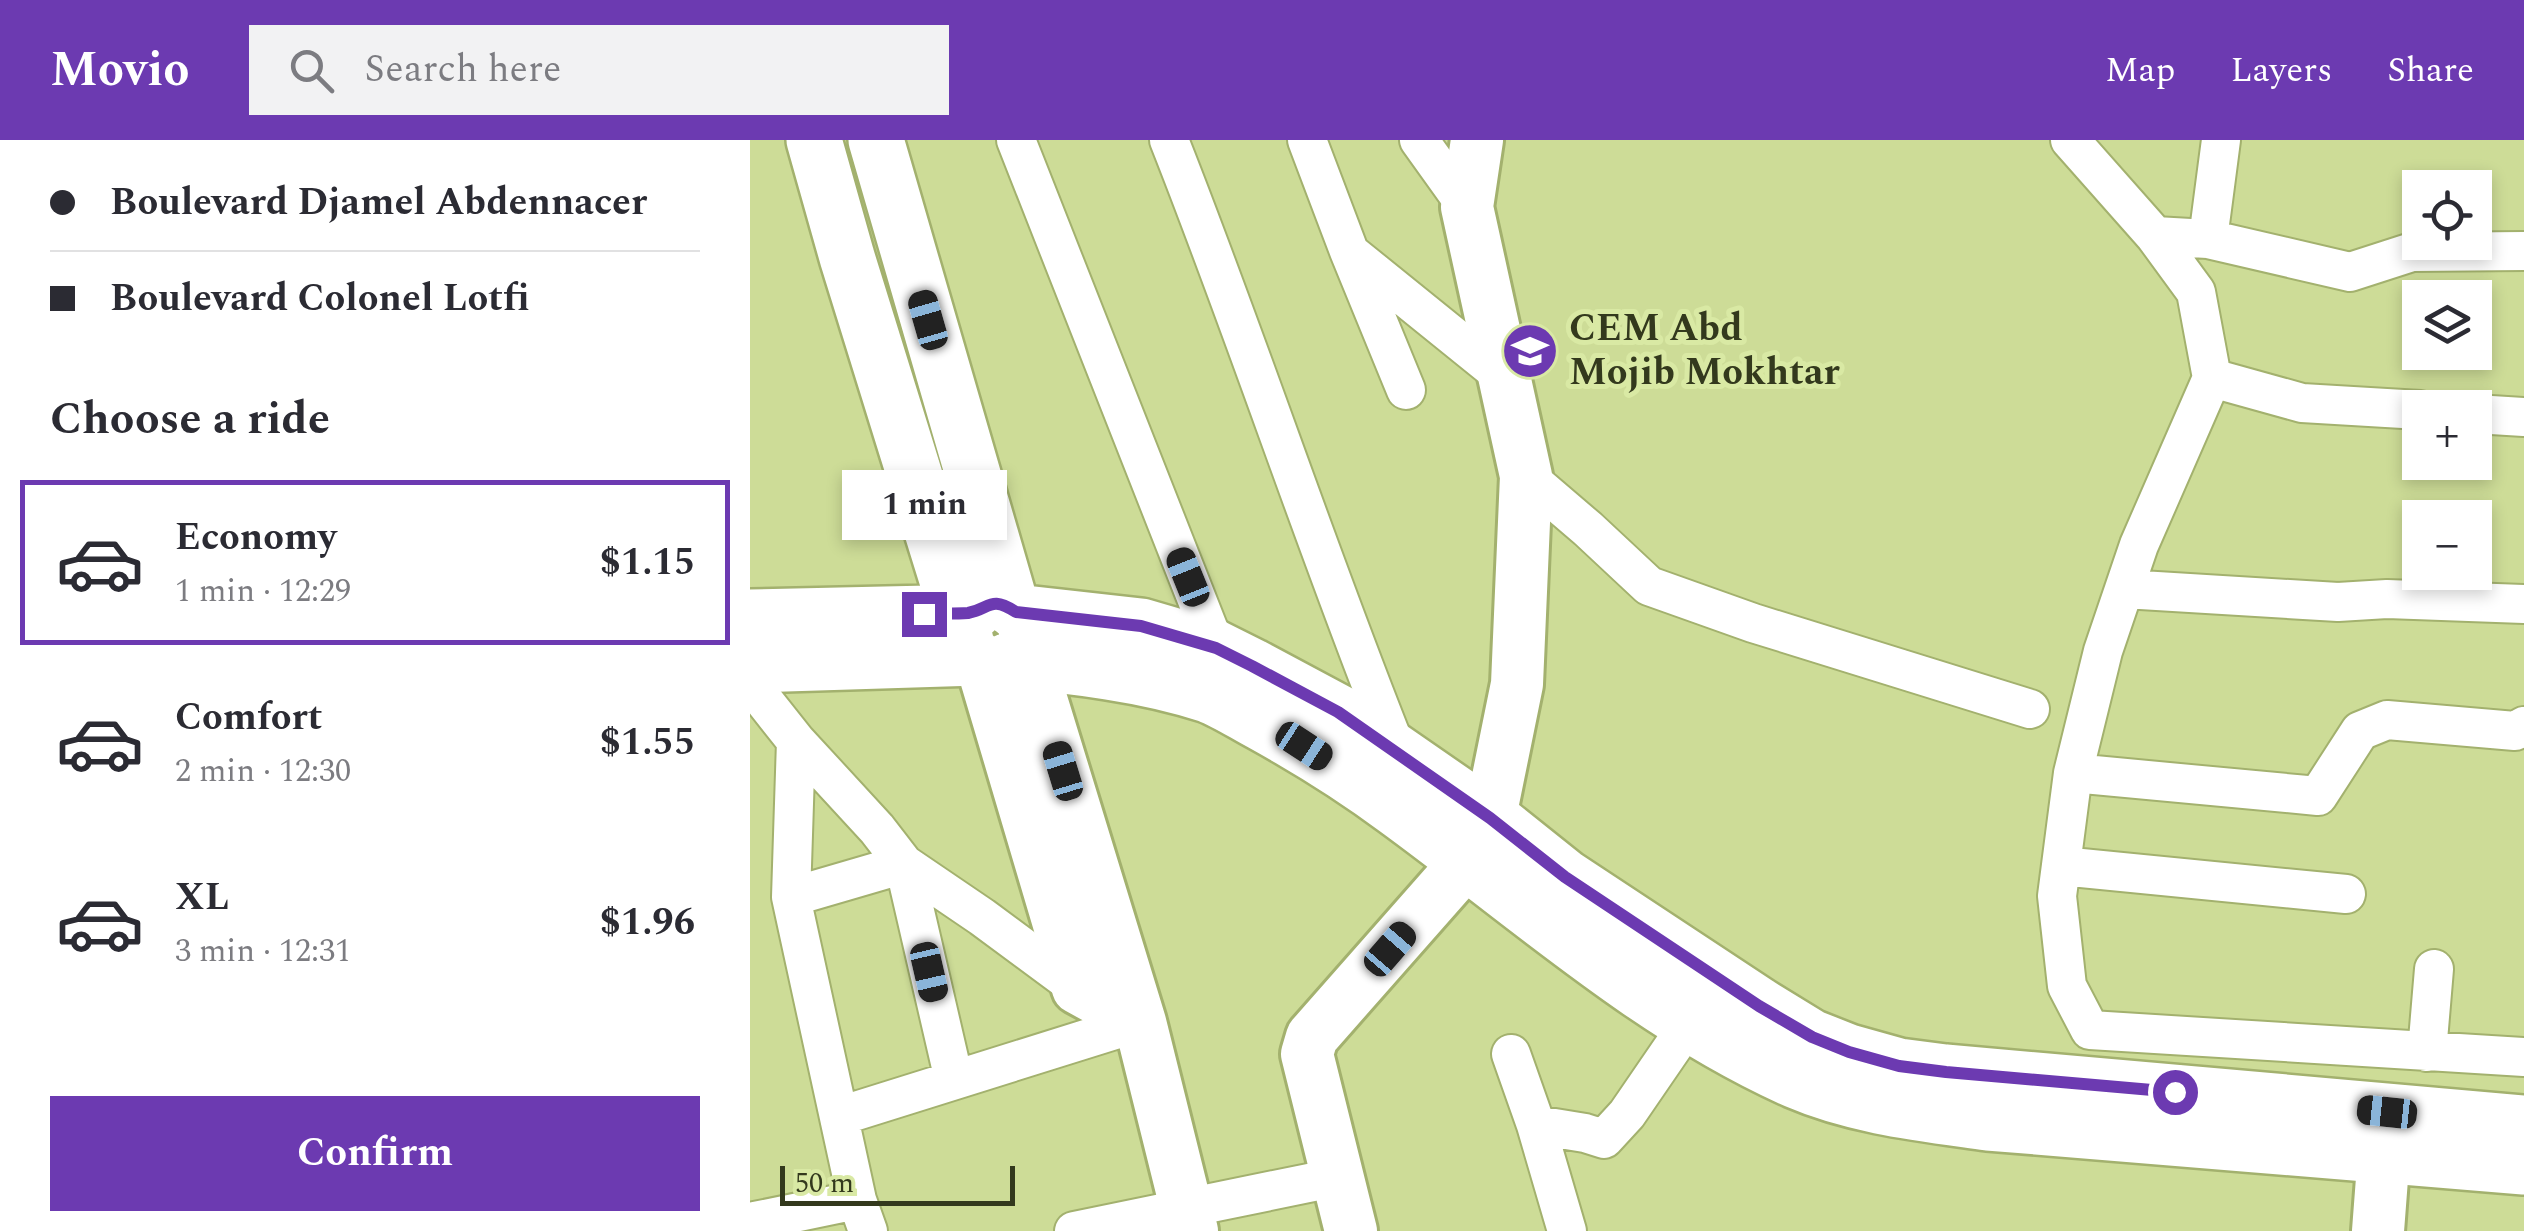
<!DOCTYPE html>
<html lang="en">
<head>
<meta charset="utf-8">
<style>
	:root { --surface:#fff; --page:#f2f2f3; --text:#2b2b33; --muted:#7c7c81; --line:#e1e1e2; --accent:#6c3ab1 }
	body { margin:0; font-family:Spectral,serif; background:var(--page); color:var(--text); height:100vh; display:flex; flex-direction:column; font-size:38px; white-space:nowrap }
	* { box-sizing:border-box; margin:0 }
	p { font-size:32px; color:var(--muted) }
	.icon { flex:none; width:55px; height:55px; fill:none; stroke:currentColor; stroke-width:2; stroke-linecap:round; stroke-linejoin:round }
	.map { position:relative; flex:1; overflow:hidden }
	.details { display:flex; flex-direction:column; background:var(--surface); width:750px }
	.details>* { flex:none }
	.hud { display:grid; align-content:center; height:220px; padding:0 50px; background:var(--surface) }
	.tools { position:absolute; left:1652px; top:30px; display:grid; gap:20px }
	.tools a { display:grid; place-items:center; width:90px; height:90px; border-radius:0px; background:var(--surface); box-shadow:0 5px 15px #0003; font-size:50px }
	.scale { position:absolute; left:30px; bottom:25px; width:235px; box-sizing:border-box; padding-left:10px; border:5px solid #33391d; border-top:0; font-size:28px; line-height:35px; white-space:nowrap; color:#33391d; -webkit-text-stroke:8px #d9e9a4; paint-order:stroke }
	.end { position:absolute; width:45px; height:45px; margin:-22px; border:12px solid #6c3ab1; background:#fff; box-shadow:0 0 0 5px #fff }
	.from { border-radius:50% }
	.bubble { position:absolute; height:70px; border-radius:0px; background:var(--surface); box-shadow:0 5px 15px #0003; font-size:32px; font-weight:700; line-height:70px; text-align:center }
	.car { position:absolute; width:30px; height:60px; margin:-30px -15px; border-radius:12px; box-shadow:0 0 8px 2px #0007; background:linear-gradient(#222 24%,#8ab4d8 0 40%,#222 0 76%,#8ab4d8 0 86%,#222 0) }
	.hud b { display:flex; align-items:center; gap:35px; height:95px; font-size:38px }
	.hud b+b { border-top:2px solid var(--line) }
	.hud i { width:25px; height:25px; background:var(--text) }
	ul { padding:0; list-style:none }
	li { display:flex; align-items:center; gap:30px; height:165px; margin:0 20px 15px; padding:0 30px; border:5px solid transparent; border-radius:0px }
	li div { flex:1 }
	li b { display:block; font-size:38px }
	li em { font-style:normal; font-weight:700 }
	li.selected { border-color:var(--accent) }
	li>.icon { width:90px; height:90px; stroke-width:1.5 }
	h2 { padding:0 50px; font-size:45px; line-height:120px }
	.cta { display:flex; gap:20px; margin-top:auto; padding:20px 50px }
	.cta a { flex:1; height:115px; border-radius:0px; background:var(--accent); color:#fff; font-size:40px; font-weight:700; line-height:115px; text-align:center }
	header { display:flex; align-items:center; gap:60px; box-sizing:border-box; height:140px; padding:0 50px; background:var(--accent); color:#fff }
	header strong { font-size:48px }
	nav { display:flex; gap:55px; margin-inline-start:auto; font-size:35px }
	.search { width:700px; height:90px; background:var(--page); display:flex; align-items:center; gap:25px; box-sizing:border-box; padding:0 35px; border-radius:0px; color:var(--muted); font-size:38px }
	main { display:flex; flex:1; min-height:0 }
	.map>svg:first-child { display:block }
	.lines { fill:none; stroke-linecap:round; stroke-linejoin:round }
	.street-casing { stroke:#a3b16e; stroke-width:42 }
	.secondary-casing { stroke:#a3b16e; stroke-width:58 }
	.primary-casing { stroke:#a3b16e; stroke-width:60 }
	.street { stroke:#fff; stroke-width:38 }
	.secondary { stroke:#fff; stroke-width:52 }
	.primary { stroke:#fff; stroke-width:55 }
	.route { stroke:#6c3ab1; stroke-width:12 }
	.labels { text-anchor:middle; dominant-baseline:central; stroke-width:10; stroke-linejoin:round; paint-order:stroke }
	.poi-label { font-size:38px; font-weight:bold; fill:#33391d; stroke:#d9e9a4; text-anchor:start }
</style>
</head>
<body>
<header>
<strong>Movio</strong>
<div class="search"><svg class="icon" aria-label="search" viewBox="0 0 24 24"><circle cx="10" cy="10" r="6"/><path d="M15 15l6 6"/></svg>Search here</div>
<nav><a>Map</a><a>Layers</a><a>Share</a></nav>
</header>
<main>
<section class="details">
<div class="hud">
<b><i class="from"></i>Boulevard Djamel Abdennacer</b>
<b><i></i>Boulevard Colonel Lotfi</b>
</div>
<h2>Choose a ride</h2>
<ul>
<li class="selected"><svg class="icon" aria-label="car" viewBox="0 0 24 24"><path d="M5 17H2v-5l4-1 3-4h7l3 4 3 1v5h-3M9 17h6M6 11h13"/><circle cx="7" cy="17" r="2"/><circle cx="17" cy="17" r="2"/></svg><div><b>Economy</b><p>1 min · 12:29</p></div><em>$1.15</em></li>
<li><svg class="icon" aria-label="car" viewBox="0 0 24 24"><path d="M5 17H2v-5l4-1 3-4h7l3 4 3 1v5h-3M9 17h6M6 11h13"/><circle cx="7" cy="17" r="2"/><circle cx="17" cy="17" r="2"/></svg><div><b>Comfort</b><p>2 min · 12:30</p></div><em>$1.55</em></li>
<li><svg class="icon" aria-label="car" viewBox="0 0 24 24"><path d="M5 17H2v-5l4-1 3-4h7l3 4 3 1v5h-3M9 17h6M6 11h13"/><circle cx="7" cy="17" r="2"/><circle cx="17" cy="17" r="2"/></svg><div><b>XL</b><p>3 min · 12:31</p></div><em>$1.96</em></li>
</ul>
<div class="cta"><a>Confirm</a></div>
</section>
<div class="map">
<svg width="1774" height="1091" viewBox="0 0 1774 1091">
	<rect width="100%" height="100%" fill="#cddc97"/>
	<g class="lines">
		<g class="street-casing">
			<path id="street" d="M 266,0 L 466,508 L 464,524
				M 419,0 C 499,202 566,409 647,611
				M 557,0 L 599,111 L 656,250
				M 669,0 L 717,67
				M 1320,0 L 1405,96 L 1446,152 L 1462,238 L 1389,405 L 1353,511 L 1323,633 L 1307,756 L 1317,846 L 1340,890 L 1774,917
				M 1405,96 L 1458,99 L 1600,132 L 1662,112 L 1774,111
				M 1458,99 L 1471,0
				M 604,116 L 755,238
				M 1462,238 L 1552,263 L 1670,270
				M 1725,274 L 1774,277
				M 776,336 L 838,389 L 899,446 L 1003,483 L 1280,569
				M 1374,449 L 1588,462 L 1637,459 L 1774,464
				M 0,543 L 46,601 L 127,689 L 154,724 L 232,777 L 328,848
				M 46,601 L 41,757 L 107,1060 L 118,1091
				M 1323,633 L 1568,656 L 1610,591 L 1637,580 L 1765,591 L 1774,586
				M 1311,726 L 1596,754
				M 41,757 L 154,724 L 204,940
				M 1677,912 L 1684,829
				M 761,914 L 786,985 L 817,1091
				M 90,976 L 390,882
				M 786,985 L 835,993 L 854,999 L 877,974 L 938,885
				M 0,1082 L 107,1060
				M 324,1091 L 588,1037"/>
		</g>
		<g class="secondary-casing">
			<path id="secondary" d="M 231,521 L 328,848 L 390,882 L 280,523 L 275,493
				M 390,882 L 442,1091
				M 601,1091 L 557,914 L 562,897 L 717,721 L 740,677 L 767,544 L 776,336 L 717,67 L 727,0
				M 1628,1091 L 1637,973"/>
		</g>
		<g class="primary-casing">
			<path id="primary" d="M 64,0 L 97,117 L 216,501
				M 126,0 L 262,469
				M 266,472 L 391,486 L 466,508 L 502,526 L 588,572 L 740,677 L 815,737 L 1009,865 L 1061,897 L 1099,912 L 1149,926 L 1195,932 L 1774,983
				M 0,477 L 224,472
				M 256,521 C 324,526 393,534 458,555 C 476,562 494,574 511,583 C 558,609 603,637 646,669 C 775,763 898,875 1046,941 C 1106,967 1174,974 1238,983 L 1774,1027
				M 0,525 L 227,518"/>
		</g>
		<use href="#street" class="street"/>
		<use href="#secondary" class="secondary"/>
		<use href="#primary" class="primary"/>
	</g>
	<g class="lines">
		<path class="route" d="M 174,474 C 188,473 203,474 218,473 C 241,469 239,455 266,472 L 391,486 L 466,508 L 502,526 L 588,572 L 740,678 L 815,737 L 1009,866 L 1062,897 L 1099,912 L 1149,926 L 1196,932 L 1425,952"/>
	</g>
	<defs>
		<g id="school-disc" transform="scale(2.875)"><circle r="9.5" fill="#6c3ab1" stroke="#d9e9a4"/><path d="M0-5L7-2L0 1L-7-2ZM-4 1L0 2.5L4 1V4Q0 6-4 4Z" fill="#fff"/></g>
	</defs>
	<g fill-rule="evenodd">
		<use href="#school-disc" x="780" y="211"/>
	</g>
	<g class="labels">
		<g class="poi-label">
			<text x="819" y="189">CEM Abd<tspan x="819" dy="44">Mojib Mokhtar</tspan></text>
		</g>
	</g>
</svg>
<div class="tools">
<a><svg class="icon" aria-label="locate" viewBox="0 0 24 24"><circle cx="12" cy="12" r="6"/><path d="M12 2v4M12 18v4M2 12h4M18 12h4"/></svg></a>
<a><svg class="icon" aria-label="layers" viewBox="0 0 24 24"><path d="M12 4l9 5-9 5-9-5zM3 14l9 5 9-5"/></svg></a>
<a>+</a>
<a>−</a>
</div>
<div class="scale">50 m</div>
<i class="end from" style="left:1425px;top:952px"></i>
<i class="end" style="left:174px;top:474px"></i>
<div class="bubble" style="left:92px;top:330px;width:165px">1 min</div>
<i class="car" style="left:178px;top:180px;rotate:344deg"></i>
<i class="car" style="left:438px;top:437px;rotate:338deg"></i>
<i class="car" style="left:554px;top:606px;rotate:123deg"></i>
<i class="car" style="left:313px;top:631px;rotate:343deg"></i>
<i class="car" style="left:640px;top:809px;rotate:41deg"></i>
<i class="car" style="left:179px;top:832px;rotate:167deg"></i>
<i class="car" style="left:1637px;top:972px;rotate:276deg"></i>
</div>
</main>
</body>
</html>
